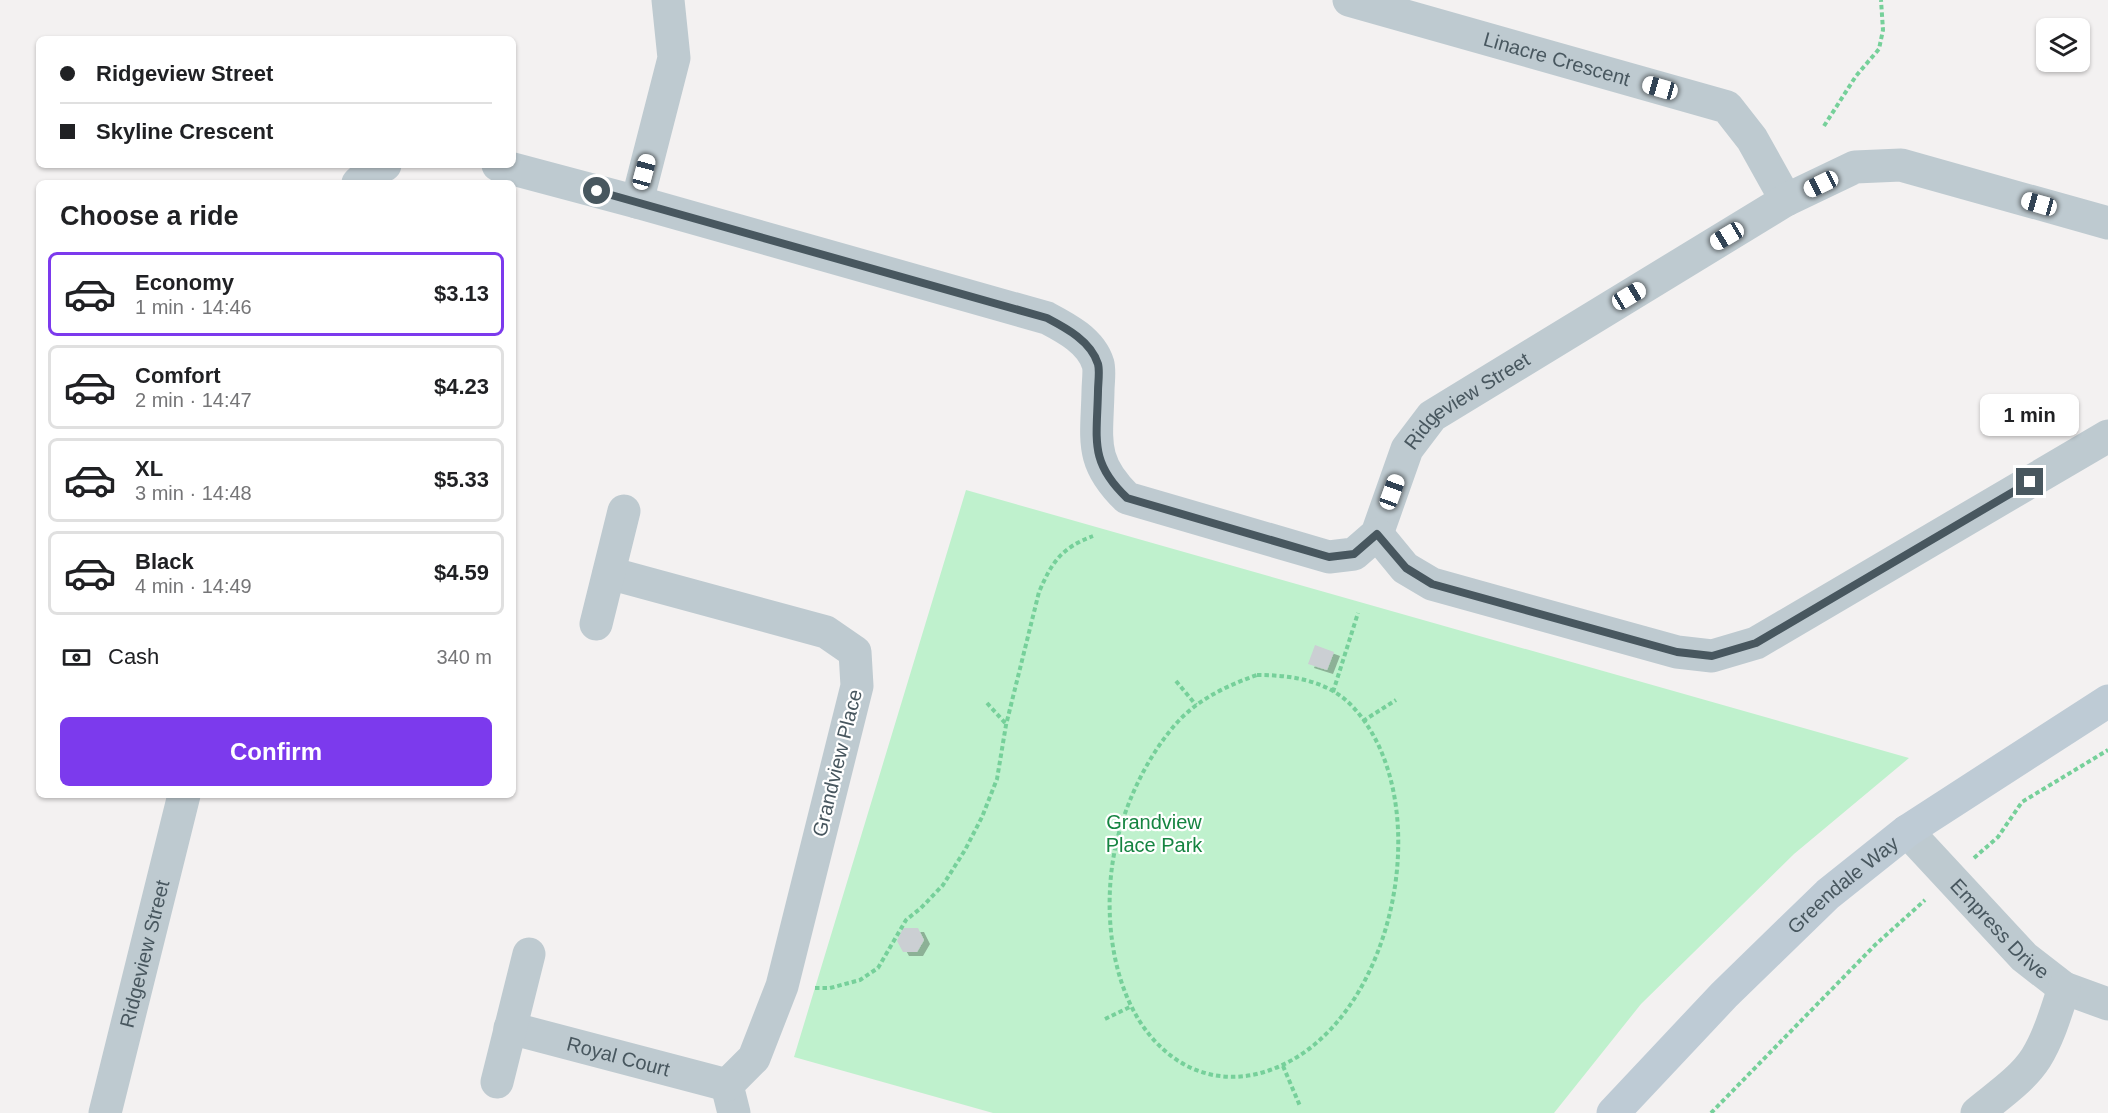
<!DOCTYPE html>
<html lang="en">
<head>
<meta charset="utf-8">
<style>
	:root { --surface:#fff; --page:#f2f2f2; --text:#202124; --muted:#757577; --line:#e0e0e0; --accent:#7c3aed }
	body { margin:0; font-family:Arial,sans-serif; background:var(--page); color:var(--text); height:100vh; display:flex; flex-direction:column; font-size:22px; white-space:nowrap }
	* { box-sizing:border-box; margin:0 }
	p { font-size:20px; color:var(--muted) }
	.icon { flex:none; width:33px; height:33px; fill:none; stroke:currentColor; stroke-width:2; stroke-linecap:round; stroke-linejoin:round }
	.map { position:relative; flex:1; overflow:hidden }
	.panel { position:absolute; left:36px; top:180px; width:480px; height:618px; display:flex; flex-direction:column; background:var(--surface); border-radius:9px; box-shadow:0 2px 4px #0004 }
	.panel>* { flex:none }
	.guide { position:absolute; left:36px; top:36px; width:480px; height:132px; border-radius:9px; box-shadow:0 2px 4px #0004; display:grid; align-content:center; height:132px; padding:0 24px; background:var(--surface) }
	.fabs { position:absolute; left:2036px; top:18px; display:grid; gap:12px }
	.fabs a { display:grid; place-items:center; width:54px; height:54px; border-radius:9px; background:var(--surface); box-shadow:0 2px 4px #0004; font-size:30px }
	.end { position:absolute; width:27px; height:27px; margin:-14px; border:8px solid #48575f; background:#fff; box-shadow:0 0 0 3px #fff }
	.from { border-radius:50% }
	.bubble { position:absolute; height:42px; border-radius:9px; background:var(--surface); box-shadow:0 2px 4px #0004; font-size:20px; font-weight:800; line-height:42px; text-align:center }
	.car { position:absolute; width:18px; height:36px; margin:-18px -9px; border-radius:8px; box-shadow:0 0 4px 2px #0007; background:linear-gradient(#fff 24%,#345 0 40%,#fff 0 76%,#345 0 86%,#fff 0) }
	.guide b { display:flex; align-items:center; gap:21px; height:57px; font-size:22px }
	.guide b+b { border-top:2px solid var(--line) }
	.guide i { width:15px; height:15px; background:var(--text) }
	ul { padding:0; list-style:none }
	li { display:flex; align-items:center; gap:18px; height:84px; margin:0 12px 9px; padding:0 12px; border:3px solid var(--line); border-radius:9px }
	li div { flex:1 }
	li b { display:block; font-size:22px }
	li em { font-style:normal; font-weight:800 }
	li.active { border-color:var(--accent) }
	li>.icon { width:54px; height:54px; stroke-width:1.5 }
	h2 { padding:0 24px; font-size:27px; line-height:72px }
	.pay { display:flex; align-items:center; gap:15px; height:66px; padding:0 24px; font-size:22px }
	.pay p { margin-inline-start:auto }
	.primary-button { display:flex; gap:12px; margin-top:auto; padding:12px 24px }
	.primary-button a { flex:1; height:69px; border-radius:9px; background:var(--accent); color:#fff; font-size:24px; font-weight:800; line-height:69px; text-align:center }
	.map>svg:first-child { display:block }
	.green { fill:#bff1cd }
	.building { fill:#cbcfd3; filter:url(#shadow) }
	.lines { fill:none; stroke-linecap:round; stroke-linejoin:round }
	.path { stroke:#76d09a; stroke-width:4; stroke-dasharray:4.5 3; stroke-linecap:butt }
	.street { stroke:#becad0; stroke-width:33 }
	.secondary { stroke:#becbd5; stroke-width:33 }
	.route { stroke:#48575f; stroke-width:8 }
	.labels { text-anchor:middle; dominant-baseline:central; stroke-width:4.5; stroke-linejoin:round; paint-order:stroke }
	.street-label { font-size:20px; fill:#48575f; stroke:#fff }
	.park-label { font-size:20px; fill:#158441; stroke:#fff }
</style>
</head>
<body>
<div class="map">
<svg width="2108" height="1113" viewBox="0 0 2108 1113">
	<defs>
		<filter id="shadow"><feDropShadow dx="6" dy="4" stdDeviation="0" flood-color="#0004"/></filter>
	</defs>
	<rect width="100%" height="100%" fill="#f3f1f1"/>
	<path class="green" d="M 966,490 L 1909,758 L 1794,854 L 1641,1004 L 1554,1113 L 993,1113 L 794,1057 Z"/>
	<path class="building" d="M 1315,645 L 1334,652 L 1327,670 L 1308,664 Z
		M 903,928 L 918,928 L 924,940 L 917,952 L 903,952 L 897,941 Z"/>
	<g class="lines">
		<path class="path" d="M 1824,126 L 1856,76 L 1879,49 L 1883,30 L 1881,0
			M 1257,675 C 1291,675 1328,680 1353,707 C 1441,802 1394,1027 1270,1070 C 1240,1081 1208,1079 1180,1062 C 1116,1022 1102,929 1113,860 C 1121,812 1143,763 1174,726 C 1196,700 1226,686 1257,675 Z
			M 1176,681 L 1196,705
			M 1333,692 L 1358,613
			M 987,703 L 1006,724
			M 1363,721 L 1396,700
			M 1974,858 L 1998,837 L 2022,802 L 2108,750
			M 815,988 L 830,988 L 860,980 L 878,968 L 906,920 L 921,908 L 943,885 L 965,850 L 982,817 L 997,779 L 1006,725 L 1039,592 C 1052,562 1061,548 1093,536
			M 1105,1019 L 1130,1007
			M 1283,1066 L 1300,1106
			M 1711,1113 L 1875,945 L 1925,900"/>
		<g class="street">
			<path id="s1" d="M 1349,0 L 1727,107 L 1752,139 L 1786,200"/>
			<path id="s2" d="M 498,165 L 637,202 L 1047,318 C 1066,328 1091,341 1098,364 C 1100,371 1098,383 1098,391 C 1097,440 1089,461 1127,498 L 1329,557 L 1354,554 L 1377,534 L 1407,449 L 1432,416 L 1786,200 L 1855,167 L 1901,165 L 2108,223"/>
			<path d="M 358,183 L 371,171 L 385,165"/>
			<path d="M 637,202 L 674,58 L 668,0"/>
			<path d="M 1377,534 L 1405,568 L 1432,584 L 1677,652 L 1712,656 L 1756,643 L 2108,436"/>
			<path d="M 609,573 L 826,632 L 855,652 L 857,686 L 782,986 L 754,1058 L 727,1085 L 734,1113"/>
			<path d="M 596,624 L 624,511"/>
			<path id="s3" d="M 1907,831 L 2024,957 L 2064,988 L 2108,1004"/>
			<path id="s4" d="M 510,1028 L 727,1085"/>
			<path d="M 497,1082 L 529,954"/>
			<path id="s5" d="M 105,1113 L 184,795"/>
			<path d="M 1977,1113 C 1996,1097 2022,1080 2036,1058 C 2049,1037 2056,1012 2064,988"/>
		</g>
		<path class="secondary" id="s6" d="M 1613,1113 L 1724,995 L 1828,894 L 1907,831 L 2108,701"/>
	</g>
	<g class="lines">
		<path class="route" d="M 597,191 L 1047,318 C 1066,328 1091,341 1098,364 C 1100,371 1098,383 1098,391 C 1097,440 1089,462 1127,498 L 1329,557 L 1354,554 L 1377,534 L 1406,568 L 1432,584 L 1677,652 L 1712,656 L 1756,643 L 2030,482"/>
	</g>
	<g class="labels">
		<g class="street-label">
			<text stroke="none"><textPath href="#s1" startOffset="216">Linacre Crescent</textPath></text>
			<text stroke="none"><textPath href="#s2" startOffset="1218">Ridgeview Street</textPath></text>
			<text transform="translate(837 763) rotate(-76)">Grandview Place</text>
			<text stroke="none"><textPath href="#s6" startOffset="324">Greendale Way</textPath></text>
			<text stroke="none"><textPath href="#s3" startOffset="135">Empress Drive</textPath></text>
			<text stroke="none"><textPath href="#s5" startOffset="164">Ridgeview Street</textPath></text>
			<text stroke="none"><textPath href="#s4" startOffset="112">Royal Court</textPath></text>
		</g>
		<g class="park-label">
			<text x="1154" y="822">Grandview<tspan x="1154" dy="23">Place Park</tspan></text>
		</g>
	</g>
</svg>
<div class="fabs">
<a><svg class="icon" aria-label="layers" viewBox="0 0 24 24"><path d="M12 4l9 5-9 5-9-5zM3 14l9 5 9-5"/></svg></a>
</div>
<i class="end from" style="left:597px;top:191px"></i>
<i class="end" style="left:2030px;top:482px"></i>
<div class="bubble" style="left:1980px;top:394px;width:99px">1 min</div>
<i class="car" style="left:1660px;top:88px;rotate:286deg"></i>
<i class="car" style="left:644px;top:172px;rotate:15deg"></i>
<i class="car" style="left:1821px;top:184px;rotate:244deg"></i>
<i class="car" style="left:2039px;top:204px;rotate:286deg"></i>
<i class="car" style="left:1727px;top:236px;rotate:239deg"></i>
<i class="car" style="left:1629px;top:296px;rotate:59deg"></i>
<i class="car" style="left:1392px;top:492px;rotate:20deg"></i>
<div class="guide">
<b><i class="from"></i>Ridgeview Street</b>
<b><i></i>Skyline Crescent</b>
</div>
<section class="panel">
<h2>Choose a ride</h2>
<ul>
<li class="active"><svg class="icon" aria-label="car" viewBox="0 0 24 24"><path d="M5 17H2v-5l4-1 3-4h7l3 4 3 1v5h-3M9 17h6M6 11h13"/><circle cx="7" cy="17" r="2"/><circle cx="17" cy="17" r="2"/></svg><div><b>Economy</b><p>1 min · 14:46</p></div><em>$3.13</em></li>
<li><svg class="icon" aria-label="car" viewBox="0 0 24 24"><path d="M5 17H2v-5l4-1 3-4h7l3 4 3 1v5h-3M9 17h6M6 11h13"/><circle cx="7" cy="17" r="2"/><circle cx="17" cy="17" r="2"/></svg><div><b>Comfort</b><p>2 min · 14:47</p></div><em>$4.23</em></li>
<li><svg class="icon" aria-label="car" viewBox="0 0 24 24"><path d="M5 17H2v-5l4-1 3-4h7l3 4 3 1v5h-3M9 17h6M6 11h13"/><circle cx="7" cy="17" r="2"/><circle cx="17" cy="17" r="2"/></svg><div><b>XL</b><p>3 min · 14:48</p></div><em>$5.33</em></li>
<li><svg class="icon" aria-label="car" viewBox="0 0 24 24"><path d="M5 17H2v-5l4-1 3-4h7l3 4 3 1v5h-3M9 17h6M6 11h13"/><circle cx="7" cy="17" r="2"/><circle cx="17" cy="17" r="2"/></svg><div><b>Black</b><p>4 min · 14:49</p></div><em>$4.59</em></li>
</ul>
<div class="pay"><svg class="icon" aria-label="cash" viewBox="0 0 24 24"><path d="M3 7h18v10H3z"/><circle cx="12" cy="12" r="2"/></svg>Cash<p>340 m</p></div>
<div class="primary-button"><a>Confirm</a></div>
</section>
</div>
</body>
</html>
